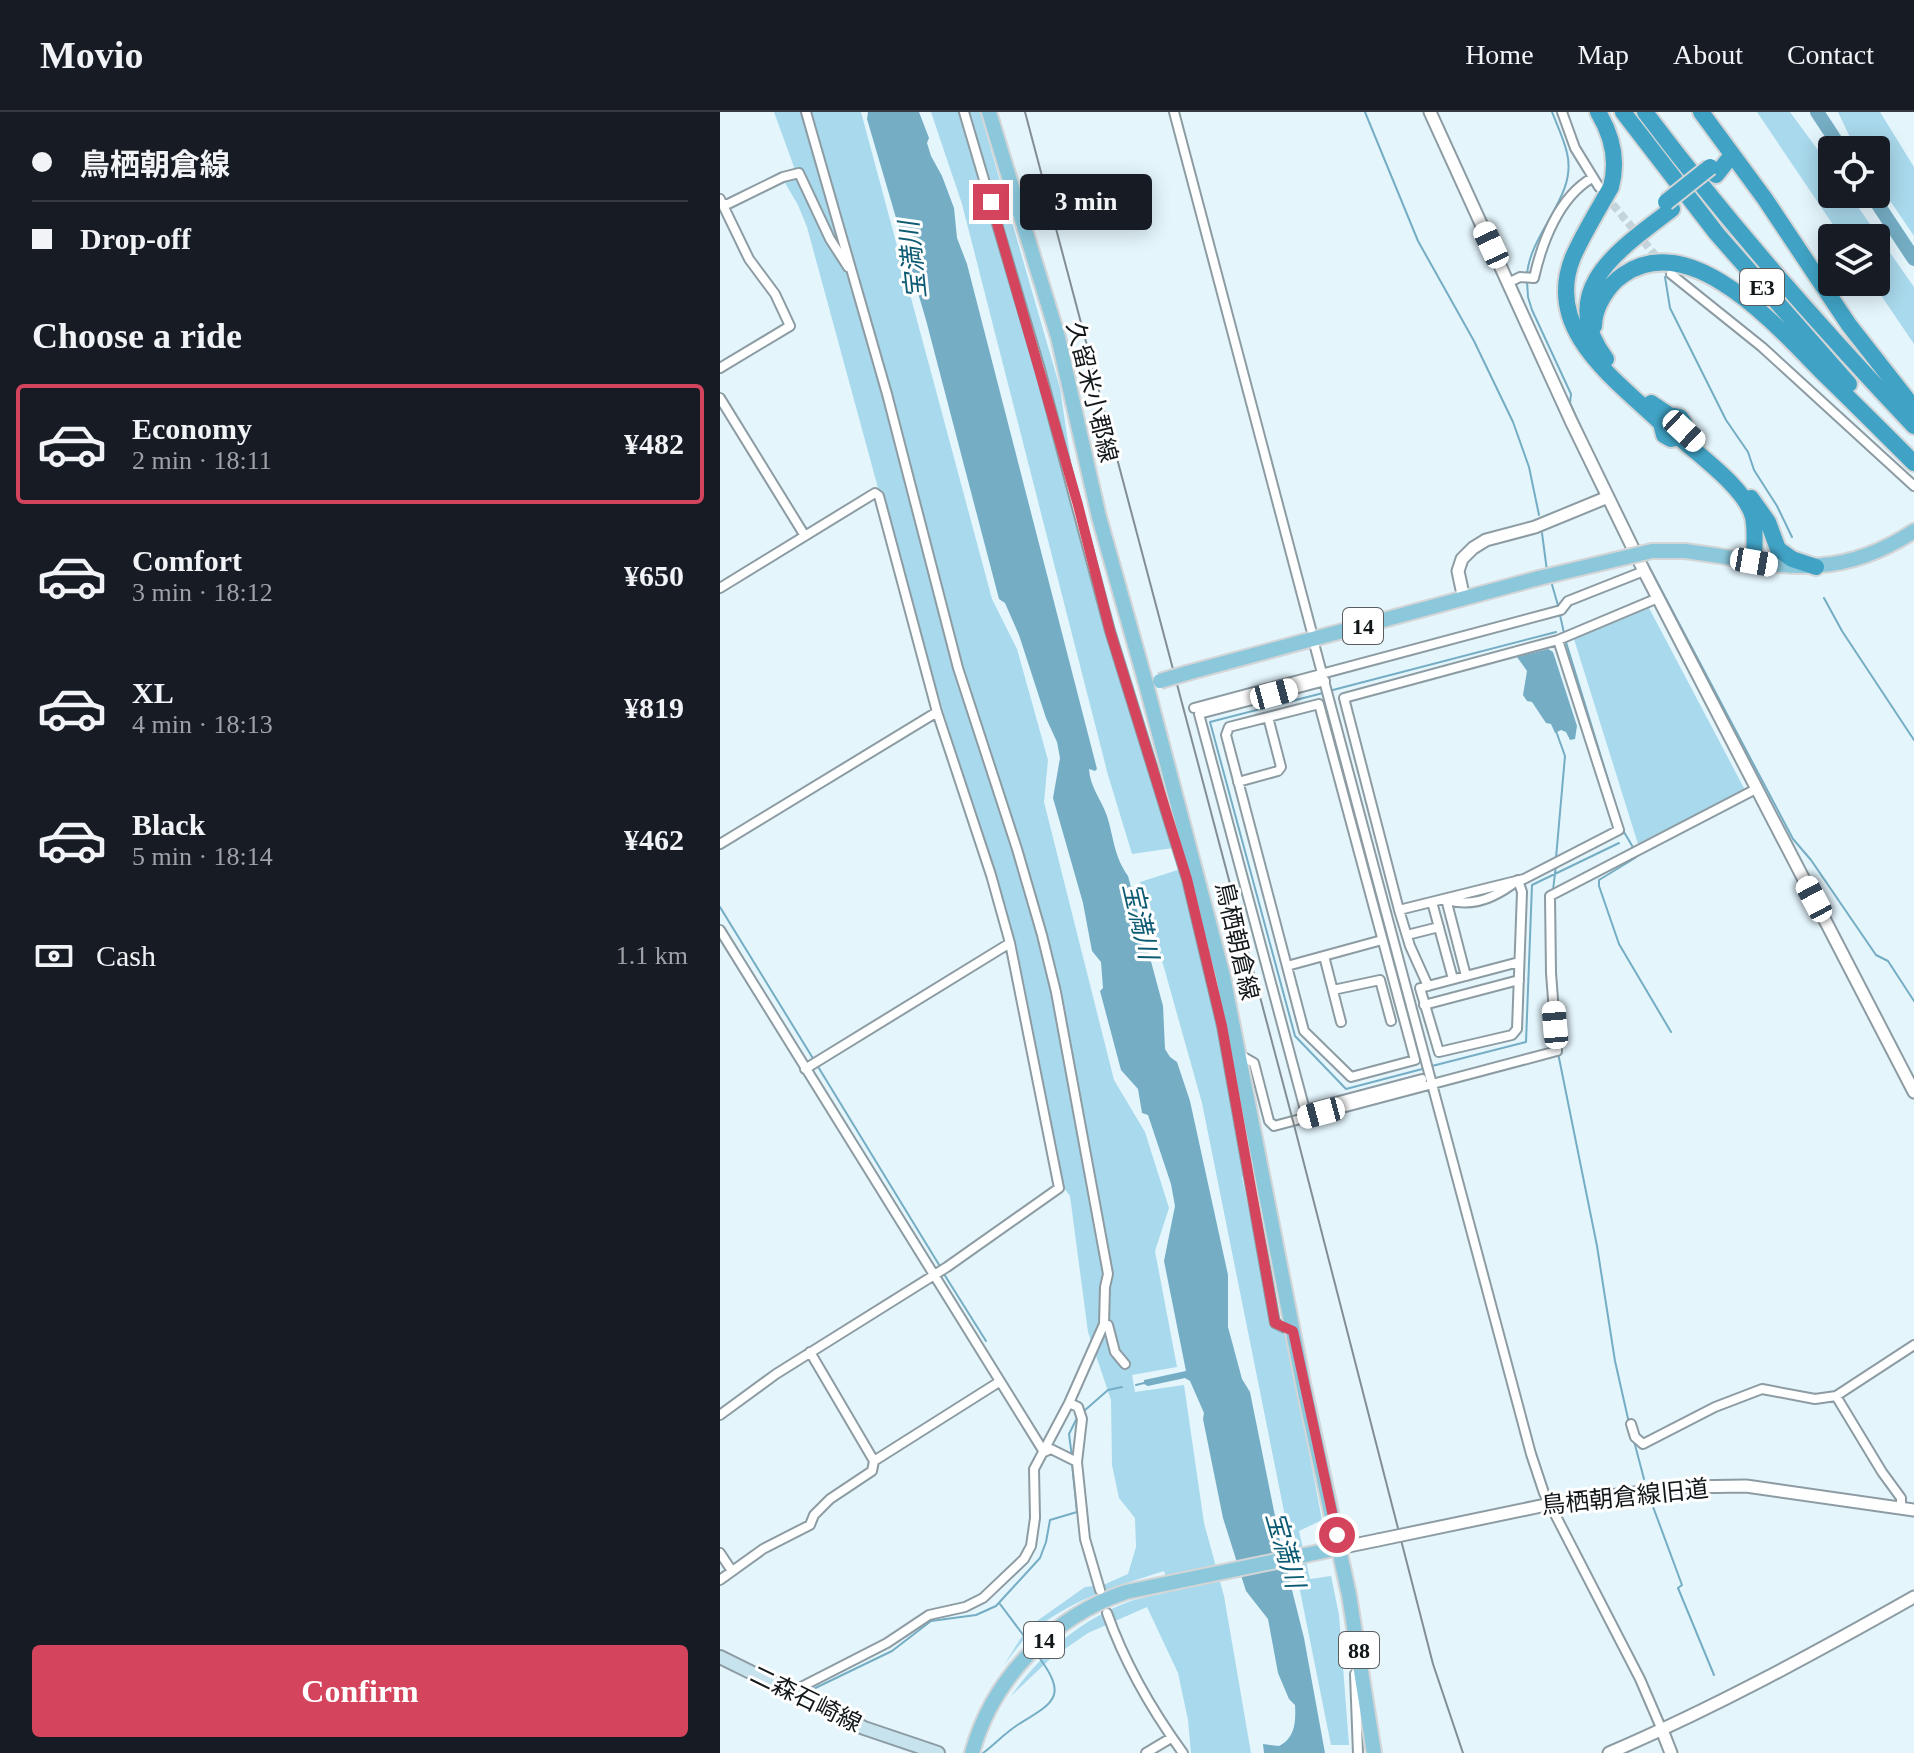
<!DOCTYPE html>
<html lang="en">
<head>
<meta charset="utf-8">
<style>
	:root { --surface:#171b24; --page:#20242c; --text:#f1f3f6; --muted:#9ea1a6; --line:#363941; --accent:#d4445c }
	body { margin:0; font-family:"Times New Roman","Noto Sans JP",serif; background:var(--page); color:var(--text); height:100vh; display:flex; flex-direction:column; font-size:30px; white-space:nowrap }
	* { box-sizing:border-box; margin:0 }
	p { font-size:26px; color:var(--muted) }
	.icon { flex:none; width:44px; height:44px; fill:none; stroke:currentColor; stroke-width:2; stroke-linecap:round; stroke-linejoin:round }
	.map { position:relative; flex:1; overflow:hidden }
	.panel { display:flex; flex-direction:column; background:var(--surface); width:720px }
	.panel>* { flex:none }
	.hud { display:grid; align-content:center; height:176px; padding:0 32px; background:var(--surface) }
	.tools { position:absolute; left:1098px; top:24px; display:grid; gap:16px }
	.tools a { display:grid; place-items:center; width:72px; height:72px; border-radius:8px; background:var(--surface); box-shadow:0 4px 20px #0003; font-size:40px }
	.end { position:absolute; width:36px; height:36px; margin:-18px; border:10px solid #d4445c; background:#fff; box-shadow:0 0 0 4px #fff }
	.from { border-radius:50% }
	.bubble { position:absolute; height:56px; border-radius:8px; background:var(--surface); box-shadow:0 4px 20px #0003; font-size:26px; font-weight:600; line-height:56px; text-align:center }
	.car { position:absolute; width:24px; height:48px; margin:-24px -12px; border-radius:10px; box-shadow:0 0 6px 2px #0007; background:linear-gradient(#fff 24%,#345 0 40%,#fff 0 76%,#345 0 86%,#fff 0) }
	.hud b { display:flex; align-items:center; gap:28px; height:76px; font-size:30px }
	.hud b+b { border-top:2px solid var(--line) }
	.hud i { width:20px; height:20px; background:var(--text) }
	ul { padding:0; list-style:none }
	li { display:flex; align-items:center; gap:24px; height:120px; margin:0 16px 12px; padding:0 16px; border:4px solid transparent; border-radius:8px }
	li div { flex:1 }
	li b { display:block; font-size:30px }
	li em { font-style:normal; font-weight:600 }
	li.on { border-color:var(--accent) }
	li>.icon { width:72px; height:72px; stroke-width:1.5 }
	h2 { padding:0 32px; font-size:36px; line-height:96px }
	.pay { display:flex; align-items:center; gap:20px; height:88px; padding:0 32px; font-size:30px }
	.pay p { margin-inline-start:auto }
	.button { display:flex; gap:16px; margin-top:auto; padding:16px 32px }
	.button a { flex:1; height:92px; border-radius:8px; background:var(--accent); color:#fff; font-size:32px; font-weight:600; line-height:92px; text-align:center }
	header { display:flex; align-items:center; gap:48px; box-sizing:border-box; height:112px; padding:0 40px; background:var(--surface); border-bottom:2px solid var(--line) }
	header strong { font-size:38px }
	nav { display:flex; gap:44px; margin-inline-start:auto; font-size:28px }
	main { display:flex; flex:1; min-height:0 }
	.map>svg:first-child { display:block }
	.green { fill:#a9d9ec }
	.water { fill:#74adc4 }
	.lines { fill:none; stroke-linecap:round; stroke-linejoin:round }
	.stream { stroke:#74adc4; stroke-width:2 }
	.river { stroke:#74adc4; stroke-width:14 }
	.minor-tunnel { stroke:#c4d4da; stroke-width:8; stroke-dasharray:8 4; stroke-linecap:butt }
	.minor-casing { stroke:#8d9ca3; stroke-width:12 }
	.tertiary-casing { stroke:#8d9ca3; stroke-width:15 }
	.secondary-casing { stroke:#8d9ca3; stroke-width:16 }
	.primary-casing { stroke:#d4d5d6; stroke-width:18 }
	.motorway-casing { stroke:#d4d5d6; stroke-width:20 }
	.minor { stroke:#fff; stroke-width:8 }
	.tertiary { stroke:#fff; stroke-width:11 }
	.secondary { stroke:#c6e3ee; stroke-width:12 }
	.primary { stroke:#8cc8dc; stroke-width:14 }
	.motorway { stroke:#40a3c5; stroke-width:16 }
	.rail { stroke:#828e92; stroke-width:2 }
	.tertiary-bridge-casing { stroke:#8d9ca3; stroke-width:15; stroke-linecap:butt }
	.primary-bridge-casing { stroke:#d4d5d6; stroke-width:18; stroke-linecap:butt }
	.motorway-bridge-casing { stroke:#d4d5d6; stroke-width:20; stroke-linecap:butt }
	.tertiary-bridge { stroke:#fff; stroke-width:11 }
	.primary-bridge { stroke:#8cc8dc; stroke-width:14 }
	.motorway-bridge { stroke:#40a3c5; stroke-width:16 }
	.route { stroke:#d4445c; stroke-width:10 }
	.labels { text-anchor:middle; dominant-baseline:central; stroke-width:6; stroke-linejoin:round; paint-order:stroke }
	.shield { fill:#fff; stroke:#595d5f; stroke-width:2 }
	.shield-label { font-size:22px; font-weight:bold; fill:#12181a }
	.street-label { font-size:24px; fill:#12181a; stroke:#fff }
	.water-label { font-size:26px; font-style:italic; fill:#0c5b73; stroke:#fff }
</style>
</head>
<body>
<header>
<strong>Movio</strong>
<nav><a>Home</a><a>Map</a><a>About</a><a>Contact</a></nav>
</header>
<main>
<section class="panel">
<div class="hud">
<b><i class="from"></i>鳥栖朝倉線</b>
<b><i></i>Drop-off</b>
</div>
<h2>Choose a ride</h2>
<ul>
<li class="on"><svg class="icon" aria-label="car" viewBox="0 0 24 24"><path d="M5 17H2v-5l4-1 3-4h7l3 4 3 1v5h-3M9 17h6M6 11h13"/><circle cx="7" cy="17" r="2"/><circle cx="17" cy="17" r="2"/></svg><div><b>Economy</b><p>2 min · 18:11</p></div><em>¥482</em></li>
<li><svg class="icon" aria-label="car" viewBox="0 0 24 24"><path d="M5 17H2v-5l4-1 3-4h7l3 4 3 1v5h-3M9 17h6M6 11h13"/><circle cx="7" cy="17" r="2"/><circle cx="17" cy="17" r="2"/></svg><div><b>Comfort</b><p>3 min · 18:12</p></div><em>¥650</em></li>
<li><svg class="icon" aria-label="car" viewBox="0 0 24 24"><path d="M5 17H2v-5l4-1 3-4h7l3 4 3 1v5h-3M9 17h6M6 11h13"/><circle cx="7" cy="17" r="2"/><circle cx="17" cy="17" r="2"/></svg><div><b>XL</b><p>4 min · 18:13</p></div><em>¥819</em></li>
<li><svg class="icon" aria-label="car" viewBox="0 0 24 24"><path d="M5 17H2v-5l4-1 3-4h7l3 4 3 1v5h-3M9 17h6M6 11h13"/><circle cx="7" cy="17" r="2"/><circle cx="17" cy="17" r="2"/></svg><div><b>Black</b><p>5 min · 18:14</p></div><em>¥462</em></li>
</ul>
<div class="pay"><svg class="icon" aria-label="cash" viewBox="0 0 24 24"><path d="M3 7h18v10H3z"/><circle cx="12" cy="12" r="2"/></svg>Cash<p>1.1 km</p></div>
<div class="button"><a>Confirm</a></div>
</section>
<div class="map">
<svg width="1194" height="1641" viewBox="0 0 1194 1641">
	<rect width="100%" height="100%" fill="#e4f5fc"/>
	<path class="green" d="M 54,0 L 141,0 L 272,487 L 297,537 L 328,648 L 324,690 L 394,968 L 425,1020 L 449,1096 L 435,1139 L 457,1255 L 412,1263 L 415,1280 L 464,1273 L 484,1411 L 504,1484 L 531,1641 L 471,1641 L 468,1608 L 458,1561 L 427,1495 L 368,1521 L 329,1548 L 291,1584 C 321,1542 359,1509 408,1490 C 421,1485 437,1484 450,1479 L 444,1459 C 397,1474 345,1489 308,1524 C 299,1532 292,1543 284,1553 L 307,1516 L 365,1475 L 383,1473 L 408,1462 L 416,1435 L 415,1406 L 399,1386 L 392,1353 L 391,1288 L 368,1220 L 350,1084 L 344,1076 L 292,826 L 189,486 L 163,380 L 158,376 L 87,115 L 78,93 L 65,71 L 74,55 Z
		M 211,0 L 260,0 L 340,276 L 366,452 L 453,736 L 412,742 L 388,663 L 242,92 Z
		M 1037,0 L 1070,0 L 1112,57 L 1112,82 L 1129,82 L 1194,175 L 1194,232 L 1152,170 L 1156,170 L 1156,126 L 1122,126 Z
		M 1118,0 L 1160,0 L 1194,55 L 1194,124 L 1156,68 L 1156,38 L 1136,38 Z
		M 929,496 L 1025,678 L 918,732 L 854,527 Z
		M 461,757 L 493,848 L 537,1060 L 522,1065 L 552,1211 L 566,1220 L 602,1408 L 579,1419 L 590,1467 L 611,1464 L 619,1503 L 629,1633 L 611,1633 L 482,991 L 420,770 Z"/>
	<path class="water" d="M 148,0 L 199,0 L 209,26 L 207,31 L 211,44 L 222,64 L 234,96 L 237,126 L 247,152 L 377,657 L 375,659 L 369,657 C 370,675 381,687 387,704 C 394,727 394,744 408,764 L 443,894 L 445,937 L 450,945 L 457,950 L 470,989 L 508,1163 L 508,1215 L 522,1267 L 530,1280 L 561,1434 L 584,1526 L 605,1641 L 544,1641 L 543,1632 L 559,1634 C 575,1626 576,1610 575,1593 L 569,1587 L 558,1561 L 548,1507 L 526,1479 L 503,1406 L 483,1307 L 484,1301 L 470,1269 L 465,1266 L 428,1274 L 424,1272 L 424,1268 L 466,1259 L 444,1149 L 455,1094 L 451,1072 L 428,1003 L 422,1001 L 418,977 L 401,958 L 380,879 L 383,876 L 381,850 L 372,839 L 363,791 L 333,686 L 340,646 L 337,630 L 326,606 L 299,523 L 285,491 L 279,487 L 206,208 L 147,7 Z
		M 828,537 L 833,540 L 857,614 L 855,627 L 850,628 L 846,620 L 841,618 L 835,621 L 831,612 L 826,611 L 812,590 L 807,589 L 803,583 L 807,559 L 797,545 Z"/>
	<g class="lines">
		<path class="stream" d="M 645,0 L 698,129 L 754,229 L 793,310 L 809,355 L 819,403
			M 807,163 C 810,120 858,84 847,41 C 844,27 837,13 832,0
			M 945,165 L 950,196 L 1006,308 L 1028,340 L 1034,358 L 1057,394 L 1072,425
			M 807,169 L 808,185 L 812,198 L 851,282 L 850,291 L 874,344
			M 822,421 L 827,459
			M 925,447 L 1073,727 L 1091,748 L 1156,843 L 1168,849 L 1194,889
			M 831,469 L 839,497
			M 1104,486 L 1122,519 L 1194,628
			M 840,503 L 844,521
			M 845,527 L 904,720 L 914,737
			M 609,579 L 836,520
			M 603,581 L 490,610 L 575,924 L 626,977 L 706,956
			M 836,619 L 845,644 L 836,746
			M 918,741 L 915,746 L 879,768 L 879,774 L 899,832 L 951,920
			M 833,778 L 836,753
			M 0,795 L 94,948
			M 838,941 L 877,1134 L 895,1249 L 909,1311
			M 97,953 L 221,1156
			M 712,954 L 806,930 L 812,773 L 899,731
			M 224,1162 L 266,1229
			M 416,1273 L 424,1271
			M 364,1299 L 388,1278 L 402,1275
			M 914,1329 L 924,1367
			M 352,1345 L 349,1322 L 357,1306
			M 932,1392 L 962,1473 L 958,1476 L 994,1563
			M 280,1492 L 310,1532
			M 87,1580 L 172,1539 L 211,1509 L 256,1503 L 276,1494 L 320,1446 L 326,1430 L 330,1408 L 357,1400 L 352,1352
			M 263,1641 C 275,1632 286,1620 299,1612 C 335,1590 348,1584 318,1544"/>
		<path class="river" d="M 1097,0 L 1122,38
			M 1151,82 L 1194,147"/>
		<path class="minor-tunnel" d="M 885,83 L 940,149"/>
		<g class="minor-casing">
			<path id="minor" d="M 244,0 L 320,257 L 390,519 L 467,767 L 502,914 L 555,1211 L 572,1219
				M 454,0 L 591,517
				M 842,0 L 855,36 L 879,75
				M 0,87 L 29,147 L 55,182 L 70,214 L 0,256
				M 0,91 L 8,92 L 63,65 L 79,61 L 110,127 L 128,155
				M 951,162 L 1042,235 L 1194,374
				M 788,171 L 800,165 L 814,166 C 822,130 839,85 872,66
				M 0,286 L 85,424
				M 0,476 L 155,381 L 159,384 L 217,600 L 271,763 L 290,831 L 339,1076 L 227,1155 L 56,1262 L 0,1303
				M 595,535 L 811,1342 L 824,1381 L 920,1567 L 942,1618
				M 605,569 L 479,602 L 585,998 L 702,967
				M 599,592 L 695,948 L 631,965 L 584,919 L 506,623 L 509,615 Z
				M 474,596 L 841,498 L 848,489 L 924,459
				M 518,670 L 558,659 L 561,655 L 548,605
				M 0,732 L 217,600
				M 726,787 L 746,864
				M 712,790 L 733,867
				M 679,798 L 804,767 L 899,718 L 838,528
				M 0,818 L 324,1340
				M 687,823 L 719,815
				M 604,844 L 621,910
				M 567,854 L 662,828
				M 708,874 L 690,834 L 679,798 L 624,586 L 838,528 L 938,486
				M 704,875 L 799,850
				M 700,876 L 719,940 L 792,923 L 797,917 L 802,780 L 798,768 C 778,784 752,797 726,787
				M 613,878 L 660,868 L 671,909
				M 704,893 L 799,868
				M 520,943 L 534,951 L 549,1009 L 554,1014 L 837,939 L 831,861 L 830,784 L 1036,677
				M 85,957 L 290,831
				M 384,1212 L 388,1213 L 395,1240 L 405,1252
				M 90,1240 L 154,1349
				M 1116,1284 L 1162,1360 L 1181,1386 L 1181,1394
				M 349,1291 L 358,1295 L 362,1307 L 357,1350
				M 911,1312 L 915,1325 L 923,1332 L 995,1295 L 1042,1277 L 1095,1287 L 1116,1284 L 1194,1233
				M 324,1340 L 331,1337 L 357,1350 L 365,1427 L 380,1478
				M 0,1441 L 12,1459
				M 0,1468 L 43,1437 L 90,1413 L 94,1403 L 110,1387 L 152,1359 L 154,1349 L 279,1270
				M 387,1501 C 405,1552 431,1597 463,1641
				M 635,1562 L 638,1641
				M 73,1582 L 83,1574 L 167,1531 L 209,1503 L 245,1495 L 263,1486 L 304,1447 L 311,1434 L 315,1406 L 314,1357 L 349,1291 L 384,1212 L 385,1175 L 388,1162 L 336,880 L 322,823 L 297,737 L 238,556 L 167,282 L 86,0
				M 426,1641 L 451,1626"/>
		</g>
		<g class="tertiary-casing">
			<path id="tertiary" d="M 710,0 L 851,309 L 924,459 L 1194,980
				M 744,487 L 738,459 L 742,447 L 753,436 L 766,428 L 815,415 L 888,385
				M 840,1390 L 964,1375 L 1026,1374 L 1194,1398
				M 619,1436 L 658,1428
				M 942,1618 L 951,1641
				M 889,1641 C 994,1596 1095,1541 1194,1485"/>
		</g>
		<g class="secondary-casing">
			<path id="secondary" d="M 0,1545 L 144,1616 L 218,1641"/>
		</g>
		<g class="primary-casing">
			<path id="primary" d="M 269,0 L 338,225 L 379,405 L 426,572 L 503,864 L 584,1276 L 629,1483 L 654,1641
				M 1000,444 C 1076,458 1127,463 1194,419
				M 467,561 L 819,466
				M 252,1641 C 272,1567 333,1504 406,1480 L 619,1436"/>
		</g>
		<g class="motorway-casing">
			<path id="motorway" d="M 878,0 C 892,23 898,49 891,75 C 878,98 863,122 853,145 C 823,218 895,267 941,311 L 944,323 L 951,327 L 959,325 C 981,345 1026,377 1033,405 C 1036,419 1034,436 1034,450
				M 903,0 L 997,122 L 1129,272
				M 925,0 C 1008,111 1099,214 1194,314
				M 981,0 L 1045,87 L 1129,213 L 1194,296
				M 996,63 L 1012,43
				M 874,214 C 874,195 888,173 903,163 C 972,115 1059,217 1102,260 C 1133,290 1163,320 1194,351
				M 886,247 C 834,177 902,136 952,97
				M 931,291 L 949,303 L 960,305 L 964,311 L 964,319 L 976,330
				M 1031,386 L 1048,410 L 1058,437 L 1072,447 L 1096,455"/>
		</g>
		<use href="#minor" class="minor"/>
		<use href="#tertiary" class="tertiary"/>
		<use href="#secondary" class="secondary"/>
		<use href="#primary" class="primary"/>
		<use href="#motorway" class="motorway"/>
		<path class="rail" d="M 305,0 L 573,1009 L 713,1552 L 743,1641"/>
		<g class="tertiary-bridge-casing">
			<path id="tertiary-bridge" d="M 658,1428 L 840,1390"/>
		</g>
		<g class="primary-bridge-casing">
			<path id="primary-bridge" d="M 819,466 L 932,439 L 965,439 L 1000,444
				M 440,569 L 467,561"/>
		</g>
		<g class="motorway-bridge-casing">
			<path id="motorway-bridge" d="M 946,90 L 990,55"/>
		</g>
		<use href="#tertiary-bridge" class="tertiary-bridge"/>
		<use href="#primary-bridge" class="primary-bridge"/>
		<use href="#motorway-bridge" class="motorway-bridge"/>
	</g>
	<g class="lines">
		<path class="route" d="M 271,90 L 358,393 L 390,519 L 467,767 L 502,914 L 555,1211 L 573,1219 L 617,1423"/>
	</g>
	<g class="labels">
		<g class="shield">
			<rect x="1020" y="157" width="44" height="36" rx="6"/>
			<rect x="623" y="496" width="40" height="36" rx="6"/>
			<rect x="304" y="1510" width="40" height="36" rx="6"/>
			<rect x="619" y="1520" width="40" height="36" rx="6"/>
		</g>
		<g class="shield-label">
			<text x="1042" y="175">E3</text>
			<text x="643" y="514">14</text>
			<text x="324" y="1528">14</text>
			<text x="639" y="1538">88</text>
		</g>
		<g class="street-label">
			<text transform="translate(372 280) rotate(76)">久留米小郡線</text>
			<text transform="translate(517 829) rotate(77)">鳥栖朝倉線</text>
			<text transform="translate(905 1385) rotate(-6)">鳥栖朝倉線旧道</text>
			<text transform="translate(86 1587) rotate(26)">二森石崎線</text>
		</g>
		<g class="water-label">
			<text transform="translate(193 148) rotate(-96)">宝満川</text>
			<text transform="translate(420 809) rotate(77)">宝満川</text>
			<text transform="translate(565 1438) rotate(74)">宝満川</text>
		</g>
	</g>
</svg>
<div class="tools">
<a><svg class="icon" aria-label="locate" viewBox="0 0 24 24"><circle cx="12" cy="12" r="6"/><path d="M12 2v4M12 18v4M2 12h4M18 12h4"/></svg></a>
<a><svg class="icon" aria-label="layers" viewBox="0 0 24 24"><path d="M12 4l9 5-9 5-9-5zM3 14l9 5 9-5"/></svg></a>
</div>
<i class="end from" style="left:617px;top:1423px"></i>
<i class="end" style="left:271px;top:90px"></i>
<div class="bubble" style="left:300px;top:62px;width:132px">3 min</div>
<i class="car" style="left:771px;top:133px;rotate:335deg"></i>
<i class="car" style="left:964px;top:319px;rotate:133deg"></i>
<i class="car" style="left:1034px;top:450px;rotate:100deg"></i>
<i class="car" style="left:554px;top:582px;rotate:75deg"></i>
<i class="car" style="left:1094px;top:787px;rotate:332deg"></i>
<i class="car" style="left:835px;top:913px;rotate:355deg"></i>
<i class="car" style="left:601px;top:1001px;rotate:255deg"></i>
</div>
</main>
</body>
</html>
